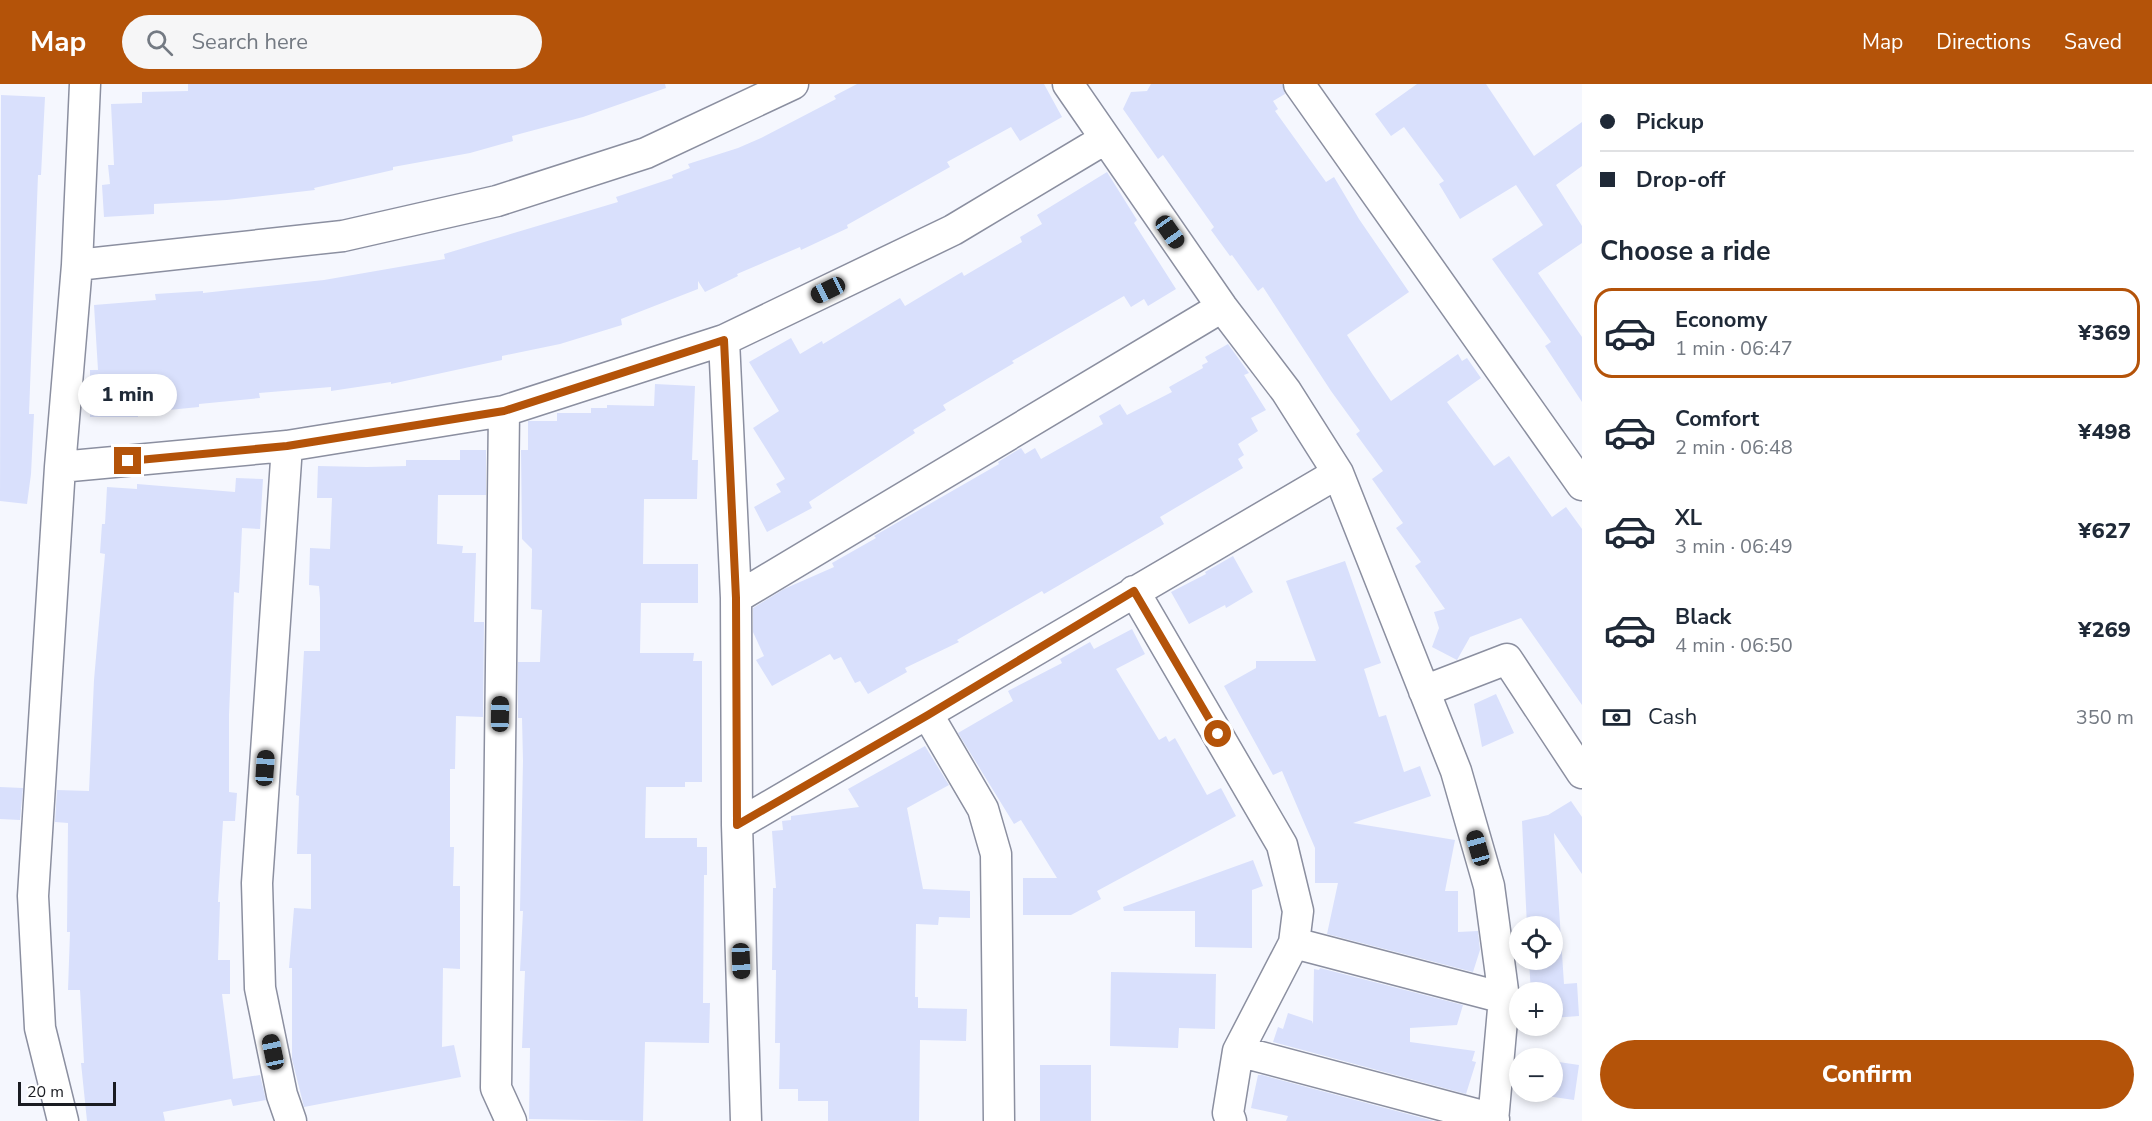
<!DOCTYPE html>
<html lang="en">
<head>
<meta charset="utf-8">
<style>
	:root { --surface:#fff; --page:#f6f6f7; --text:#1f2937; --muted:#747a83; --line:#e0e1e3; --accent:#b45309 }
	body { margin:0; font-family:"Nunito Sans",sans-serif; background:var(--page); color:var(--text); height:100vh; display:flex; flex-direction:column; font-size:22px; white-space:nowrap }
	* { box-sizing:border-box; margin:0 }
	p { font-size:20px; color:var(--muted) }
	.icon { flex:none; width:33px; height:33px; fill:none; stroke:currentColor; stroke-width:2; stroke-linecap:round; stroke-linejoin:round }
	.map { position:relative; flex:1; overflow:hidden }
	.panel { display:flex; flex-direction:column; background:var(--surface); width:570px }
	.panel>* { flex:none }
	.hud { display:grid; align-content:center; height:132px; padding:0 18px; background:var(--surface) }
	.controls { position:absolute; left:1509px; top:832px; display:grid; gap:12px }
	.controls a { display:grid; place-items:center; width:54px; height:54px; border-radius:50%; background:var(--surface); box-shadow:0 3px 9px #0003; font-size:30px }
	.scale { position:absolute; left:18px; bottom:15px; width:98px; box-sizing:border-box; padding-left:6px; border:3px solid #1a1c22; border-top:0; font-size:16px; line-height:21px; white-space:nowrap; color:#1a1c22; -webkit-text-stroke:4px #fff; paint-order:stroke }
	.end { position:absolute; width:27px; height:27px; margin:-14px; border:8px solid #b45309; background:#fff; box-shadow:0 0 0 3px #fff }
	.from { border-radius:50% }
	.bubble { position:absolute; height:42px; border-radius:21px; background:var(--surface); box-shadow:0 3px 9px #0003; font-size:20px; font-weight:800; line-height:42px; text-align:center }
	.car { position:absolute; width:18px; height:36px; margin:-18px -9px; border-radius:8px; box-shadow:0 0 4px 2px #0007; background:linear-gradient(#222 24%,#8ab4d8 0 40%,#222 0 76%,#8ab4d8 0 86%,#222 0) }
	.hud b { display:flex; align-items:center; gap:21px; height:57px; font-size:22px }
	.hud b+b { border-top:2px solid var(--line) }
	.hud i { width:15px; height:15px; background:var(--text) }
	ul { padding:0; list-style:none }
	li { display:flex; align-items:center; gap:18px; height:90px; margin:0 12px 9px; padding:0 6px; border:3px solid transparent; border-radius:18px }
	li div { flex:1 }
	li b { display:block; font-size:22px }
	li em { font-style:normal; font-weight:800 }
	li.selected { border-color:var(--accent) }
	li>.icon { width:54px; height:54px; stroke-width:1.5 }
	h2 { padding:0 18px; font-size:27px; line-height:72px }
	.pay { display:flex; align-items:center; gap:15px; height:66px; padding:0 18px; font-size:22px }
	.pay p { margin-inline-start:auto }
	.primary-button { display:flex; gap:12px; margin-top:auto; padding:12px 18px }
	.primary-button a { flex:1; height:69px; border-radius:36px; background:var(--accent); color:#fff; font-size:24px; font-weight:800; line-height:69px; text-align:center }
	header { display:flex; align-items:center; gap:36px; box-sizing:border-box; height:84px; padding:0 30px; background:var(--accent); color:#fff }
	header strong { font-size:28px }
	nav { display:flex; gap:33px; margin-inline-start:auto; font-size:21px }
	.search { width:420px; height:54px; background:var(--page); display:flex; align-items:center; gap:15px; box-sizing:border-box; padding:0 21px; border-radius:33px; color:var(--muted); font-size:22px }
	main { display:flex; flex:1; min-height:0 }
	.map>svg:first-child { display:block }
	.building { fill:#d9e0fc }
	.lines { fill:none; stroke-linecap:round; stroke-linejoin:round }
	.minor-casing { stroke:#8b8fa0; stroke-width:33 }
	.minor { stroke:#fff; stroke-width:30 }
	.route { stroke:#b45309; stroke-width:8 }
</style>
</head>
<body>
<header>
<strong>Map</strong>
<div class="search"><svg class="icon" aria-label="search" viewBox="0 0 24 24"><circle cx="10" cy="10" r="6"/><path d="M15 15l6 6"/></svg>Search here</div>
<nav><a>Map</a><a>Directions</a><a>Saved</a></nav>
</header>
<main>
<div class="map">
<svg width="1582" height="1037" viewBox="0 0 1582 1037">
	<rect width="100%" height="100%" fill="#f5f7fe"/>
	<path class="building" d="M 188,0 L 665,0 L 666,4 L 583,33 L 512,52 L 513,57 L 470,69 L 393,83 L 393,86 L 314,104 L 315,106 L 227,116 L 154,120 L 154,130 L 104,133 L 102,101 L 110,100 L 108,81 L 114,81 L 111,20 L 142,19 L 142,8 L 188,7 Z
		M 857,0 L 1044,0 L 1062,33 L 1020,57 L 1011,43 L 947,78 L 950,83 L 847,141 L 848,144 L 801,166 L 800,163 L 737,190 L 738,192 L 705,208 L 698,197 L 698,205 L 621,235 L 622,241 L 560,260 L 502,272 L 502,276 L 391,300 L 391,298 L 331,307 L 331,303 L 259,309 L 260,314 L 199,320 L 199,323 L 138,329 L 138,333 L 90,333 L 90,286 L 98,286 L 94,221 L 156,216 L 155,210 L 203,207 L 203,209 L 324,196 L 445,175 L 444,170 L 618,118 L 616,113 L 673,94 L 672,91 L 690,84 L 688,80 L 738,64 L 761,54 L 836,15 L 834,12 Z
		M 1151,0 L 1282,0 L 1285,10 L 1273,17 L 1278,25 L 1275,27 L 1326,98 L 1334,93 L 1359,135 L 1409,208 L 1347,251 L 1373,291 L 1391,317 L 1458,270 L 1462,277 L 1467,274 L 1481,294 L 1447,318 L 1494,382 L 1509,372 L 1552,433 L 1566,423 L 1582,445 L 1582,621 L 1521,534 L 1470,553 L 1457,576 L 1432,563 L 1439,544 L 1434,528 L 1445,525 L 1415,482 L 1421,478 L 1396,444 L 1403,439 L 1372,395 L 1383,387 L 1356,350 L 1360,347 L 1331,307 L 1263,203 L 1258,207 L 1232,171 L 1230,172 L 1211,146 L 1214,143 L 1163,71 L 1158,75 L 1123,25 L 1131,8 L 1147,7 Z
		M 1417,0 L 1486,0 L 1534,72 L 1582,38 L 1582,82 L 1556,101 L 1582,142 L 1582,159 L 1538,189 L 1582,253 L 1582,318 L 1545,262 L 1551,258 L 1492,175 L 1543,141 L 1516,101 L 1460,135 L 1439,100 L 1444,97 L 1404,43 L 1391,52 L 1375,30 Z
		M 1,11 L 45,13 L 41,91 L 38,91 L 29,330 L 34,330 L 31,390 L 27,420 L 0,417 Z
		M 1107,88 L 1137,136 L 1134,139 L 1176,205 L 1148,222 L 1144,215 L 1131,223 L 1124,212 L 1012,277 L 1014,279 L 943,321 L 946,326 L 913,346 L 915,349 L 809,418 L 812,424 L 767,448 L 754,423 L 781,408 L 776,400 L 785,395 L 753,344 L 779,327 L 749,278 L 791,254 L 800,270 L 822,257 L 823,260 L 900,214 L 905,222 L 962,188 L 964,192 L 1022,158 L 1020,153 L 1042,140 L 1037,131 Z
		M 1228,260 L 1249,289 L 1244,291 L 1266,326 L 1251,334 L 1258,347 L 1238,360 L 1244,371 L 1238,375 L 1243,384 L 1160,433 L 1164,440 L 1044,510 L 1042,507 L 957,556 L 959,558 L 905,584 L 907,588 L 868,610 L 860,597 L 855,599 L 841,573 L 834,576 L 830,570 L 772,602 L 756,576 L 764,572 L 753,548 L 753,524 L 784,505 L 834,483 L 832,479 L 876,454 L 874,452 L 999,380 L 998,378 L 1021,364 L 1025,370 L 1035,364 L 1041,375 L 1103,340 L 1099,332 L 1120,320 L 1127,331 L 1172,308 L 1169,303 L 1203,284 L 1202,281 L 1208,278 L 1205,273 Z
		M 655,300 L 695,302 L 692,376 L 698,376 L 697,415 L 644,415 L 643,480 L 698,480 L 698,519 L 641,519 L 640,569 L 694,569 L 693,577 L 702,577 L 702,698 L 685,698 L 685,703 L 646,703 L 645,754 L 697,754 L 697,763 L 707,763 L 707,791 L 704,791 L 703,919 L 710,919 L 709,959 L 645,958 L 643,1037 L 529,1035 L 530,964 L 522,964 L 525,887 L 520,887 L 523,827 L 520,827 L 523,677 L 522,634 L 518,634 L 518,578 L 540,578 L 542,526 L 531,525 L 532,465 L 522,455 L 521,366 L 528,366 L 528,337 L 557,337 L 557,329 L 591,329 L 591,324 L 607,324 L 607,321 L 654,322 Z
		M 460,366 L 486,366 L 486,411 L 438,411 L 437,460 L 463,462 L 462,469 L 476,469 L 474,538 L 484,538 L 483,633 L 456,632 L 455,685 L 450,685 L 450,763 L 454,763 L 453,802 L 460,802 L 460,885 L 443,884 L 442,963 L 454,961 L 461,993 L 304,1023 L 292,975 L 292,884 L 289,884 L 294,824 L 311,825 L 311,770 L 297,770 L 299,712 L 296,711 L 304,567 L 320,567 L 320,514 L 319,502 L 309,501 L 310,464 L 330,465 L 332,414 L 317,414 L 318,382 L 367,383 L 406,382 L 406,376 L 460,376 Z
		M 236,394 L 263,395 L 260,445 L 242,444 L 239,509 L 234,508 L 229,631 L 229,708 L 237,709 L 235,737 L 223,737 L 218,818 L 220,818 L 218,876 L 230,876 L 230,910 L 222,910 L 233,995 L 260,991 L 266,1016 L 233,1022 L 231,1015 L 163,1028 L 165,1037 L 87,1037 L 81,979 L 84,979 L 80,906 L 68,906 L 70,848 L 67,848 L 68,739 L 55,738 L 57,706 L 89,707 L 94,596 L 105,470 L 100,469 L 102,440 L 105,440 L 107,403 L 137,405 L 137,400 L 235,408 Z
		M 1233,472 L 1253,508 L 1226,524 L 1225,521 L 1189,540 L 1171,508 L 1206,490 L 1205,488 Z
		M 1345,477 L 1381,579 L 1364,585 L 1379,633 L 1386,631 L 1404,688 L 1420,682 L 1431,712 L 1353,739 L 1455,756 L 1445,807 L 1458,807 L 1458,848 L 1478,847 L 1480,866 L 1473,888 L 1327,850 L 1338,799 L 1315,799 L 1315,764 L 1282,687 L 1273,691 L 1224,602 L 1256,584 L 1256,577 L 1316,577 L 1286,497 Z
		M 1132,545 L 1145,570 L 1116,585 L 1159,656 L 1166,652 L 1169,658 L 1175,654 L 1207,711 L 1221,704 L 1236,732 L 1097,807 L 1101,815 L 1071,831 L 1023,831 L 1023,794 L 1057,794 L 1021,736 L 1014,740 L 958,649 L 1013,617 L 1008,607 L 1062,579 L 1060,575 L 1090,558 L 1094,565 Z
		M 1496,610 L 1514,649 L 1482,663 L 1474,620 Z
		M 925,662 L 949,701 L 907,724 L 923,805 L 970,807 L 970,834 L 939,833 L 938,841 L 916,840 L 915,913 L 918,913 L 918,924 L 967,925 L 966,957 L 920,956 L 919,1037 L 828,1037 L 828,1017 L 798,1017 L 798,1005 L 779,1005 L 780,959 L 775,959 L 776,886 L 772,886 L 773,804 L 776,804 L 772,747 L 783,746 L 782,737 L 791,736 L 791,732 L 859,723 L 848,705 Z
		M 0,703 L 23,704 L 20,736 L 0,735 Z
		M 1571,717 L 1582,733 L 1582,790 L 1554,749 L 1564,900 L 1577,899 L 1579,932 L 1552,934 L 1552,909 L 1531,909 L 1529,876 L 1552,876 L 1552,843 L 1527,843 L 1522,737 L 1548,731 Z
		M 1253,776 L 1263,802 L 1252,806 L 1252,864 L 1195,863 L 1195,827 L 1124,827 L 1123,823 Z
		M 1320,884 L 1463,921 L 1457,941 L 1410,944 L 1410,958 L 1475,967 L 1472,977 L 1476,978 L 1466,1010 L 1273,958 L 1278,943 L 1283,945 L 1288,929 L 1312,937 L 1313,940 L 1314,885 L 1319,886 Z
		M 1111,888 L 1216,890 L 1215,945 L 1179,944 L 1178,964 L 1110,962 Z
		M 1552,977 L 1579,981 L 1574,1016 L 1526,1009 L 1552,1008 Z
		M 1040,981 L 1091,981 L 1091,1037 L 1040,1037 Z
		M 1258,991 L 1262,991 L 1434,1037 L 1286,1037 L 1288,1032 L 1251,1024 Z"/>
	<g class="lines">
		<g class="minor-casing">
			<path id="minor" d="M 1068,0 L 1222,223 L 1286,307 L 1338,389 L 1456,687 L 1489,802 L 1504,914 L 1493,1037
				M 1299,0 L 1582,401
				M 77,181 L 343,152 L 497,117 L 646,69 L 793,0
				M 724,256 L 736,514 L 737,741 L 746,1037
				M 504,327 L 496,1004 L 511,1037
				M 287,362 L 257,799 L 260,904 L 282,1011 L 291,1037
				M 60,383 L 287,362 L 504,327 L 724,256 L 953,146 L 1105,55
				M 1134,507 L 1282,761 L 1298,827 L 1294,859 L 1238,967 L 1228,1029 L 1231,1037
				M 736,514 L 1222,223
				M 1424,607 L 1507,575 L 1582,689
				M 928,631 L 983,725 L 996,770 L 999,1037
				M 737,741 C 938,625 1137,505 1338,389
				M 1294,859 L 1504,914
				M 1238,967 L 1494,1035
				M 63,1037 L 40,944 L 33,812 L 60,383 L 77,181 L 85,0"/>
		</g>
		<use href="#minor" class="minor"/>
	</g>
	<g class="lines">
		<path class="route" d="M 128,377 L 287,362 L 504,327 L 724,256 L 736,514 L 737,741 L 928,631 L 1134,507 L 1218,650"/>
	</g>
</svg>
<div class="controls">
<a><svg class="icon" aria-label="locate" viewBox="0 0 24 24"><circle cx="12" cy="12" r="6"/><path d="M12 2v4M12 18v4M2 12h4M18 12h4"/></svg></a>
<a>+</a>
<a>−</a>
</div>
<div class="scale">20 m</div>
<i class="end from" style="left:1218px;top:650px"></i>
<i class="end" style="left:128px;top:377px"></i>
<div class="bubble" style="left:78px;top:290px;width:99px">1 min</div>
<i class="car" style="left:1170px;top:148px;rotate:145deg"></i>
<i class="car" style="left:828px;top:206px;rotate:244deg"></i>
<i class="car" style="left:500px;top:630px;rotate:1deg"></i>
<i class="car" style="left:265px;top:684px;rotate:4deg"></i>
<i class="car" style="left:1478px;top:764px;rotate:344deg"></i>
<i class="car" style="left:741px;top:877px;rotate:178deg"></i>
<i class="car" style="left:273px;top:968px;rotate:348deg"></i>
</div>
<section class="panel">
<div class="hud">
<b><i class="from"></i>Pickup</b>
<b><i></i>Drop-off</b>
</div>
<h2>Choose a ride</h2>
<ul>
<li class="selected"><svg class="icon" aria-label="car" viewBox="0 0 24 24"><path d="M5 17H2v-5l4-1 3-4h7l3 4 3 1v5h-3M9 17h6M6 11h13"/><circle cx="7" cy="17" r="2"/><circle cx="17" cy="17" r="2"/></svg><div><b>Economy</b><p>1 min · 06:47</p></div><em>¥369</em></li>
<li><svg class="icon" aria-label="car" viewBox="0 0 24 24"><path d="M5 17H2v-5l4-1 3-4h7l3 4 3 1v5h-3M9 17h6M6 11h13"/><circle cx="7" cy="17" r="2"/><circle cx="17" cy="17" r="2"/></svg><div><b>Comfort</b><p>2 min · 06:48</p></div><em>¥498</em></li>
<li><svg class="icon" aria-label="car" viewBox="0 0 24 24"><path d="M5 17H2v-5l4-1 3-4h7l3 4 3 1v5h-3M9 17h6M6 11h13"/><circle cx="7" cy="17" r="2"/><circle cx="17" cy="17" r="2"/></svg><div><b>XL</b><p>3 min · 06:49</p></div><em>¥627</em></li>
<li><svg class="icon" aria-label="car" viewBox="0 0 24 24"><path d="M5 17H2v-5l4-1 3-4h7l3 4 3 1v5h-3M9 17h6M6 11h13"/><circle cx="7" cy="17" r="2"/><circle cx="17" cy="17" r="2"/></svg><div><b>Black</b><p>4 min · 06:50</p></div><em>¥269</em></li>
</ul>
<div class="pay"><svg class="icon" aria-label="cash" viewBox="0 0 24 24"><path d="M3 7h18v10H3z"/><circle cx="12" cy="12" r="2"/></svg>Cash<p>350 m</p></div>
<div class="primary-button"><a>Confirm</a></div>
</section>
</main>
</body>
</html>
